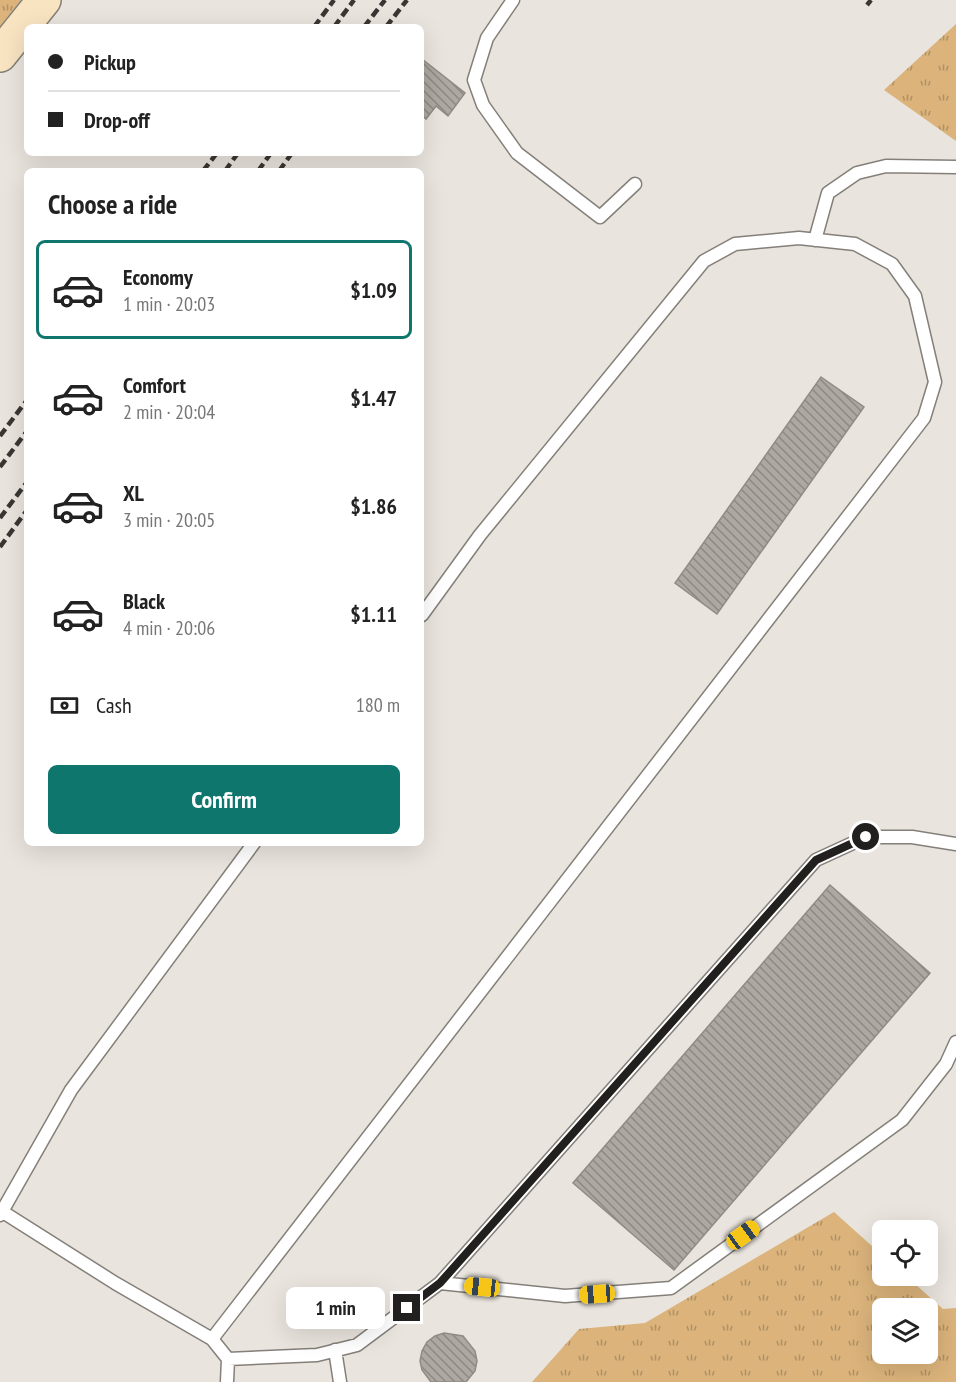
<!DOCTYPE html>
<html lang="en">
<head>
<meta charset="utf-8">
<style>
	:root { --surface:#fff; --page:#f2f2f2; --text:#222; --muted:#767676; --line:#e0e0e0; --accent:#0f766e }
	body { margin:0; font-family:"PT Sans Narrow",sans-serif; background:var(--page); color:var(--text); height:100vh; display:flex; flex-direction:column; font-size:22px; white-space:nowrap }
	* { box-sizing:border-box; margin:0 }
	p { font-size:20px; color:var(--muted) }
	.icon { flex:none; width:33px; height:33px; fill:none; stroke:currentColor; stroke-width:2; stroke-linecap:round; stroke-linejoin:round }
	.map { position:relative; flex:1; overflow:hidden }
	.details { position:absolute; left:24px; top:168px; width:400px; height:678px; display:flex; flex-direction:column; background:var(--surface); border-radius:9px; box-shadow:0 6px 24px #0002 }
	.details>* { flex:none }
	.top-card { position:absolute; left:24px; top:24px; width:400px; height:132px; border-radius:9px; box-shadow:0 6px 24px #0002; display:grid; align-content:center; height:132px; padding:0 24px; background:var(--surface) }
	.controls { position:absolute; left:872px; top:1220px; display:grid; gap:12px }
	.controls a { display:grid; place-items:center; width:66px; height:66px; border-radius:9px; background:var(--surface); box-shadow:0 6px 24px #0002; font-size:30px }
	.end { position:absolute; width:27px; height:27px; margin:-14px; border:8px solid #22201e; background:#fff; box-shadow:0 0 0 3px #fff }
	.from { border-radius:50% }
	.bubble { position:absolute; height:42px; border-radius:9px; background:var(--surface); box-shadow:0 6px 24px #0002; font-size:20px; font-weight:700; line-height:42px; text-align:center }
	.car { position:absolute; width:18px; height:36px; margin:-18px -9px; border-radius:8px; box-shadow:0 0 4px 2px #0007; background:linear-gradient(#f5c518 24%,#345 0 40%,#f5c518 0 76%,#345 0 86%,#f5c518 0) }
	.top-card b { display:flex; align-items:center; gap:21px; height:57px; font-size:22px }
	.top-card b+b { border-top:2px solid var(--line) }
	.top-card i { width:15px; height:15px; background:var(--text) }
	ul { padding:0; list-style:none }
	li { display:flex; align-items:center; gap:18px; height:99px; margin:0 12px 9px; padding:0 12px; border:3px solid transparent; border-radius:9px }
	li div { flex:1 }
	li b { display:block; font-size:22px }
	li em { font-style:normal; font-weight:700 }
	li.selected { border-color:var(--accent) }
	li>.icon { width:54px; height:54px; stroke-width:1.5 }
	h2 { padding:0 24px; font-size:27px; line-height:72px }
	.pay { display:flex; align-items:center; gap:15px; height:66px; padding:0 24px; font-size:22px }
	.pay p { margin-inline-start:auto }
	.primary-button { display:flex; gap:12px; margin-top:auto; padding:12px 24px }
	.primary-button a { flex:1; height:69px; border-radius:9px; background:var(--accent); color:#fff; font-size:24px; font-weight:700; line-height:69px; text-align:center }
	.map>svg:first-child { display:block }
	.grass { fill:url(#grass-tufts); fill-rule:evenodd }
	.building { fill:url(#building-back-hatch); stroke:#908b84; stroke-width:1.5 }
	.lines { fill:none; stroke-linecap:round; stroke-linejoin:round }
	.lane-casing { stroke:#847f79; stroke-width:15 }
	.secondary-casing { stroke:#847f79; stroke-width:36 }
	.lane { stroke:#fff; stroke-width:12 }
	.secondary { stroke:#f8e4c1; stroke-width:33 }
	.rail { stroke:#393634; stroke-width:4.5; stroke-dasharray:9 4.5; stroke-linecap:butt }
	.route { stroke:#22201e; stroke-width:8 }
</style>
</head>
<body>
<div class="map">
<svg width="956" height="1382" viewBox="0 0 956 1382">
	<defs>
		<pattern id="grass-tufts" width="24" height="20" patternUnits="userSpaceOnUse" patternTransform="scale(1.5)"><rect width="24" height="20" fill="#dbb37b"/><path d="M3 7l-1-3M5 7V3M7 7l1-3M15 17l-1-3M17 17v-4M19 17l1-3" fill="none" stroke="#b19164"/></pattern>
		<pattern id="building-back-hatch" width="6" height="6" patternUnits="userSpaceOnUse" patternTransform="scale(1.5)"><rect width="6" height="6" fill="#ada8a1"/><path d="M-1 5l2 2M0 0l6 6M5-1l2 2" fill="none" stroke="#8c8883"/></pattern>
	</defs>
	<rect width="100%" height="100%" fill="#e9e4dd"/>
	<path class="grass" d="M 0,0 L 21,0 L 0,27 Z
		M 956,24 L 956,141 L 884,90 Z
		M 834,1212 L 882,1255 L 882,1275 L 905,1275 L 943,1309 L 956,1308 L 956,1382 L 532,1382 L 579,1329 L 645,1323 ZM 882,1308 L 927,1308 L 927,1353 L 882,1353 Z"/>
	<path class="building" d="M 422,59 L 465,93 L 448,116 L 436,106 L 426,119 L 422,115 Z
		M 821,377 L 864,407 L 717,614 L 675,583 Z
		M 830,885 L 930,973 L 674,1270 L 573,1183 Z
		M 444,1333 L 463,1336 L 475,1351 L 477,1361 L 475,1371 L 466,1382 L 431,1382 L 422,1370 L 420,1361 L 422,1351 L 427,1342 L 435,1336 Z"/>
	<g class="lines">
		<g class="lane-casing">
			<path id="lane" d="M 513,0 L 487,38 L 474,80 L 483,105 L 517,153 L 600,217 L 635,184
				M 815,240 L 828,193 L 857,173 L 886,166 L 956,167
				M 3,1212 L 115,1283 L 212,1339 L 228,1359 L 227,1382
				M 0,1215 L 71,1090 L 254,843
				M 440,1283 L 565,1296 L 671,1288 L 902,1120 L 946,1064 L 956,1042
				M 212,1339 L 924,418 L 935,382 L 915,296 L 892,264 L 855,244 L 799,238 L 735,244 L 704,261 L 480,535 L 422,615
				M 335,1350 L 340,1382
				M 228,1359 L 317,1355 L 357,1345 L 440,1283 L 816,860 L 866,837 L 912,837 L 956,844"/>
		</g>
		<g class="secondary-casing">
			<path id="secondary" d="M 0,55 L 44,0"/>
		</g>
		<use href="#lane" class="lane"/>
		<use href="#secondary" class="secondary"/>
		<path class="rail" d="M 867,5 L 871,0
			M 314,27 L 334,0
			M 334,27 L 354,0
			M 364,27 L 385,0
			M 386,27 L 407,0
			M 203,171 L 217,153
			M 225,171 L 238,153
			M 258,171 L 271,153
			M 279,171 L 292,153
			M 0,436 L 27,400
			M 0,467 L 27,431
			M 0,518 L 27,482
			M 0,547 L 27,510"/>
	</g>
	<g class="lines">
		<path class="route" d="M 407,1308 L 440,1283 L 816,860 L 866,837"/>
	</g>
</svg>
<div class="controls">
<a><svg class="icon" aria-label="locate" viewBox="0 0 24 24"><circle cx="12" cy="12" r="6"/><path d="M12 2v4M12 18v4M2 12h4M18 12h4"/></svg></a>
<a><svg class="icon" aria-label="layers" viewBox="0 0 24 24"><path d="M12 4l9 5-9 5-9-5zM3 14l9 5 9-5"/></svg></a>
</div>
<i class="end from" style="left:866px;top:837px"></i>
<i class="end" style="left:407px;top:1308px"></i>
<div class="bubble" style="left:286px;top:1287px;width:99px">1 min</div>
<i class="car" style="left:743px;top:1235px;rotate:54deg"></i>
<i class="car" style="left:482px;top:1287px;rotate:276deg"></i>
<i class="car" style="left:597px;top:1294px;rotate:266deg"></i>
<div class="top-card">
<b><i class="from"></i>Pickup</b>
<b><i></i>Drop-off</b>
</div>
<section class="details">
<h2>Choose a ride</h2>
<ul>
<li class="selected"><svg class="icon" aria-label="car" viewBox="0 0 24 24"><path d="M5 17H2v-5l4-1 3-4h7l3 4 3 1v5h-3M9 17h6M6 11h13"/><circle cx="7" cy="17" r="2"/><circle cx="17" cy="17" r="2"/></svg><div><b>Economy</b><p>1 min · 20:03</p></div><em>$1.09</em></li>
<li><svg class="icon" aria-label="car" viewBox="0 0 24 24"><path d="M5 17H2v-5l4-1 3-4h7l3 4 3 1v5h-3M9 17h6M6 11h13"/><circle cx="7" cy="17" r="2"/><circle cx="17" cy="17" r="2"/></svg><div><b>Comfort</b><p>2 min · 20:04</p></div><em>$1.47</em></li>
<li><svg class="icon" aria-label="car" viewBox="0 0 24 24"><path d="M5 17H2v-5l4-1 3-4h7l3 4 3 1v5h-3M9 17h6M6 11h13"/><circle cx="7" cy="17" r="2"/><circle cx="17" cy="17" r="2"/></svg><div><b>XL</b><p>3 min · 20:05</p></div><em>$1.86</em></li>
<li><svg class="icon" aria-label="car" viewBox="0 0 24 24"><path d="M5 17H2v-5l4-1 3-4h7l3 4 3 1v5h-3M9 17h6M6 11h13"/><circle cx="7" cy="17" r="2"/><circle cx="17" cy="17" r="2"/></svg><div><b>Black</b><p>4 min · 20:06</p></div><em>$1.11</em></li>
</ul>
<div class="pay"><svg class="icon" aria-label="cash" viewBox="0 0 24 24"><path d="M3 7h18v10H3z"/><circle cx="12" cy="12" r="2"/></svg>Cash<p>180 m</p></div>
<div class="primary-button"><a>Confirm</a></div>
</section>
</div>
</body>
</html>
